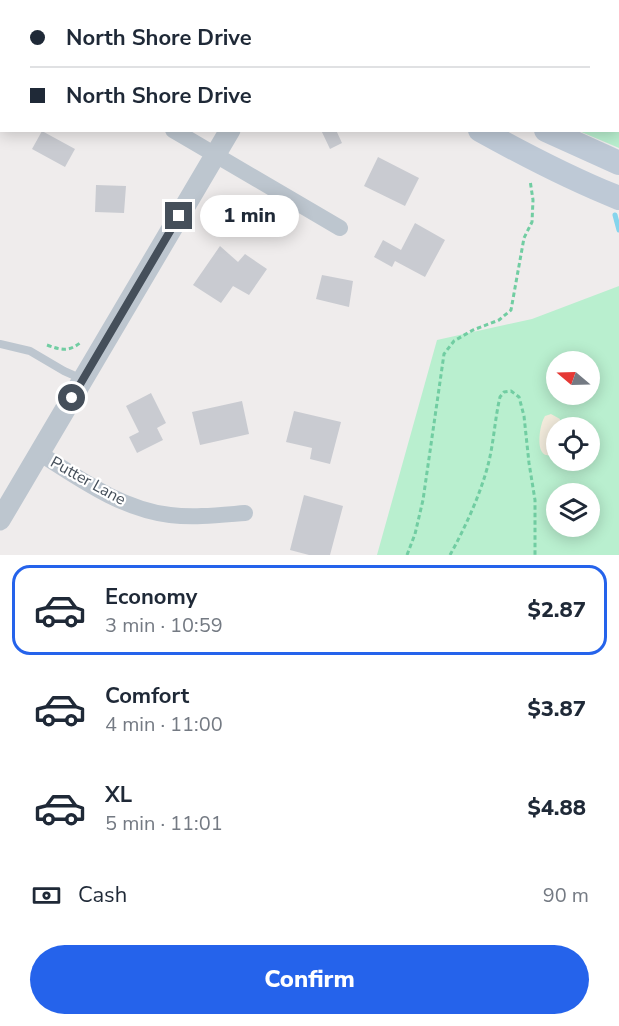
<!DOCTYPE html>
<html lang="en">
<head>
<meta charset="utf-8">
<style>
	:root { --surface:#fff; --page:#f2f2f3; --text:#1f2937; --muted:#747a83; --line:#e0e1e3; --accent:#2563eb }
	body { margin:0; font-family:"Nunito Sans",sans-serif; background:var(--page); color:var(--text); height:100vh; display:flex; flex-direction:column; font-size:22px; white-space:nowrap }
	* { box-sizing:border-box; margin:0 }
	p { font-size:20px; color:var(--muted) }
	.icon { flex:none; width:33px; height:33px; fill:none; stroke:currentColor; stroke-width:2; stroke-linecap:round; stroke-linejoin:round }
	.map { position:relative; height:555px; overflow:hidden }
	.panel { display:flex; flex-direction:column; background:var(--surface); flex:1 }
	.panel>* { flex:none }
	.hud { position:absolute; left:0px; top:0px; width:620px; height:132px; box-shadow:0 3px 15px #0003; display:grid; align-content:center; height:132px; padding:0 30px; background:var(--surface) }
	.needle { width:39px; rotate:289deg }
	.fabs { position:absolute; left:546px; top:351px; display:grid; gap:12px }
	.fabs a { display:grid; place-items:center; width:54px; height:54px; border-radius:50%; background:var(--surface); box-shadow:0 3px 15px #0003; font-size:30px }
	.end { position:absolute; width:27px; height:27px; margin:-14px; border:8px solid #454f5a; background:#fff; box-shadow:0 0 0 3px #fff }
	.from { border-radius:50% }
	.bubble { position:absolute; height:42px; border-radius:21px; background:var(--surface); box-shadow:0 3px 15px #0003; font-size:20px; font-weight:800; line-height:42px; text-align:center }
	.hud b { display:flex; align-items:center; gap:21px; height:57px; font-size:22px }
	.hud b+b { border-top:2px solid var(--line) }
	.hud i { width:15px; height:15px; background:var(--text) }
	ul { padding:10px 0 0; list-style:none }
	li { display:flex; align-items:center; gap:18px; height:90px; margin:0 12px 9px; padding:0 18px; border:3px solid transparent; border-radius:18px }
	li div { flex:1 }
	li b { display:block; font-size:22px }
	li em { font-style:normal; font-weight:800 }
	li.active { border-color:var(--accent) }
	li>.icon { width:54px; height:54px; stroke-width:1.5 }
	.pay { display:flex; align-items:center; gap:15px; height:66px; padding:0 30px; font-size:22px }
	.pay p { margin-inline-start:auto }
	.action { display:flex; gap:12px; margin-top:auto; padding:12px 30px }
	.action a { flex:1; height:69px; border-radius:36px; background:var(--accent); color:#fff; font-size:24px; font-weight:800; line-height:69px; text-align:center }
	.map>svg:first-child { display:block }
	.green { fill:#b9efcf; fill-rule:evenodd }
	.sand { fill:#f2ebdc }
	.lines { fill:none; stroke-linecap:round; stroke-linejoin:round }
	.stream { stroke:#85d4ec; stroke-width:5 }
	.building { fill:#c9cbd1 }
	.path { stroke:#71cda2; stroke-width:3; stroke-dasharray:4.5 3; stroke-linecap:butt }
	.service { stroke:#bdc6cf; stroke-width:8 }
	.minor { stroke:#bdc6cf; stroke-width:16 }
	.tertiary { stroke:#bdc6cf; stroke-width:21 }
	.secondary { stroke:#bec9d6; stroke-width:24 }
	.route { stroke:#454f5a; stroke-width:8 }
	.labels { text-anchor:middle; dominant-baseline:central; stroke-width:4.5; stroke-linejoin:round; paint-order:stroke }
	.street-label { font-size:16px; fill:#454f5a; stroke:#fff }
</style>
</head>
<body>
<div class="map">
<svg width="619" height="555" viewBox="0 0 619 555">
	<rect width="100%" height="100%" fill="#efecec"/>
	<path class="green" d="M 419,0 L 619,0 L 619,148 L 579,131 L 618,130 L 618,2 L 418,1 Z
		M 619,286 L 619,555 L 377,555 L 437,340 L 532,319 ZM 556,362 L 590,362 L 590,394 L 556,394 ZM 556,428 L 590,428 L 590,460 L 556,460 ZM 556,494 L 590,494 L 590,526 L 556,526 Z"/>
	<path class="sand" d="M 551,414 L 560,419 L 559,427 L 556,428 L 556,434 L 555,438 L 556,452 L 552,456 C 547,455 545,456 542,452 C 537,444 540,424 545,416 Z"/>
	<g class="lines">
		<path class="stream" d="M 596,2 L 597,0
			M 618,86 L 619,88
			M 615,215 L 619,230"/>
	</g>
	<path class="building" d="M 321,130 L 336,130 L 342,143 L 330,149 Z
		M 42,131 L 75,149 L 65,167 L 32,149 Z
		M 378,157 L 419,178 L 405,206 L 364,186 Z
		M 96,185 L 126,186 L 124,213 L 95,212 Z
		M 415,223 L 445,240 L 425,277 L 395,261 L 392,267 L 374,257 L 383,240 L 401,250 Z
		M 220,246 L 238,262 L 245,254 L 267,269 L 249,295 L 233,286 L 221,303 L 193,285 Z
		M 322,275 L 353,281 L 349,307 L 316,299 Z
		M 151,393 L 166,423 L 157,428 L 163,440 L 137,453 L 129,437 L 139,432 L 126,406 Z
		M 242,401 L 249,434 L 200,445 L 192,412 Z
		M 294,411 L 341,422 L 330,464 L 310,459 L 312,448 L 286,442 Z
		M 304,495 L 343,506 L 330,555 L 309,555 L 290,550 Z"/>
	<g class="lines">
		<path class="path" d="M 231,0 L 234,2
			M 532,0 L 532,2
			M 47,345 C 61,350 68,352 80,343
			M 407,555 L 415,534 L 423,500 L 444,354 L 454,341 L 473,330 L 499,320 L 511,310 L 524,238 L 532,222 L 533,200 L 530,180
			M 450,555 C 465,528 482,491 489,461 C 494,440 495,418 500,397 L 504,392 L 511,391 L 519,397 L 524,416 L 529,463 L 535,500 L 535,555"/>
		<path class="service" d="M 0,344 L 30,351 L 64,371 L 82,379"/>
		<path class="minor" d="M 0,31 L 2,32
			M 173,130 L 340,228
			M 39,453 C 80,479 121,509 170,515 C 194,518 220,515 245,513"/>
		<path class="tertiary" d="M 0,520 L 230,130"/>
		<path class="secondary" d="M 256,0 L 259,2
			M 318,0 L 320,2
			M 480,130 C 525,155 571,179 619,198
			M 546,130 L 619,163"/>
	</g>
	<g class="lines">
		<path class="route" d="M 72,398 L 179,216"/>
	</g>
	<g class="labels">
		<g class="street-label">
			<text transform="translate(88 481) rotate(29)">Putter Lane</text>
		</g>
	</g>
</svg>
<div class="fabs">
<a><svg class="needle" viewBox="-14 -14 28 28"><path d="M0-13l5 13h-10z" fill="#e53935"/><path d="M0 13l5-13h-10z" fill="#747a83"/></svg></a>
<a><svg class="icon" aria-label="locate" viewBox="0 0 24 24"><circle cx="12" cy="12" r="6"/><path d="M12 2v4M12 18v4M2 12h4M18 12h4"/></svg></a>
<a><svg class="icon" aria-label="layers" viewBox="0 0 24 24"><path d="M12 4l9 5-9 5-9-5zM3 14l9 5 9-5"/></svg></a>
</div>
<i class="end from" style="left:72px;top:398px"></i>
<i class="end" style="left:179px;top:216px"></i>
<div class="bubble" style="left:200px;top:195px;width:99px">1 min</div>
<div class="hud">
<b><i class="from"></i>North Shore Drive</b>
<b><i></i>North Shore Drive</b>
</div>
</div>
<section class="panel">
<ul>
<li class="active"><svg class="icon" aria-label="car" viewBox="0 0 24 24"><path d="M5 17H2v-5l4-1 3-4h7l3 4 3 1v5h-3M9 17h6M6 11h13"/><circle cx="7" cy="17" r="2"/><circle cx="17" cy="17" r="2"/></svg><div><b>Economy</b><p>3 min · 10:59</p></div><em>$2.87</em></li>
<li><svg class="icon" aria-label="car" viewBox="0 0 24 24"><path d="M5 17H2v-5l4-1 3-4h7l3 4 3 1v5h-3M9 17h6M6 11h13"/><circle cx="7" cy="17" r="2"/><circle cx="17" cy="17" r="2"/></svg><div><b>Comfort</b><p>4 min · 11:00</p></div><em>$3.87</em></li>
<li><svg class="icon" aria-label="car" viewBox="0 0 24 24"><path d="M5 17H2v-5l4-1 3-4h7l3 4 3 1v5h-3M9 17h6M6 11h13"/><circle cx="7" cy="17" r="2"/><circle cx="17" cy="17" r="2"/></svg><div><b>XL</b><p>5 min · 11:01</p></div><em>$4.88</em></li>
</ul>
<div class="pay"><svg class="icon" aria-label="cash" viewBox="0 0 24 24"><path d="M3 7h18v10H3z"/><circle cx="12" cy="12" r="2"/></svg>Cash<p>90 m</p></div>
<div class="action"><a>Confirm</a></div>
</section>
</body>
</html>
